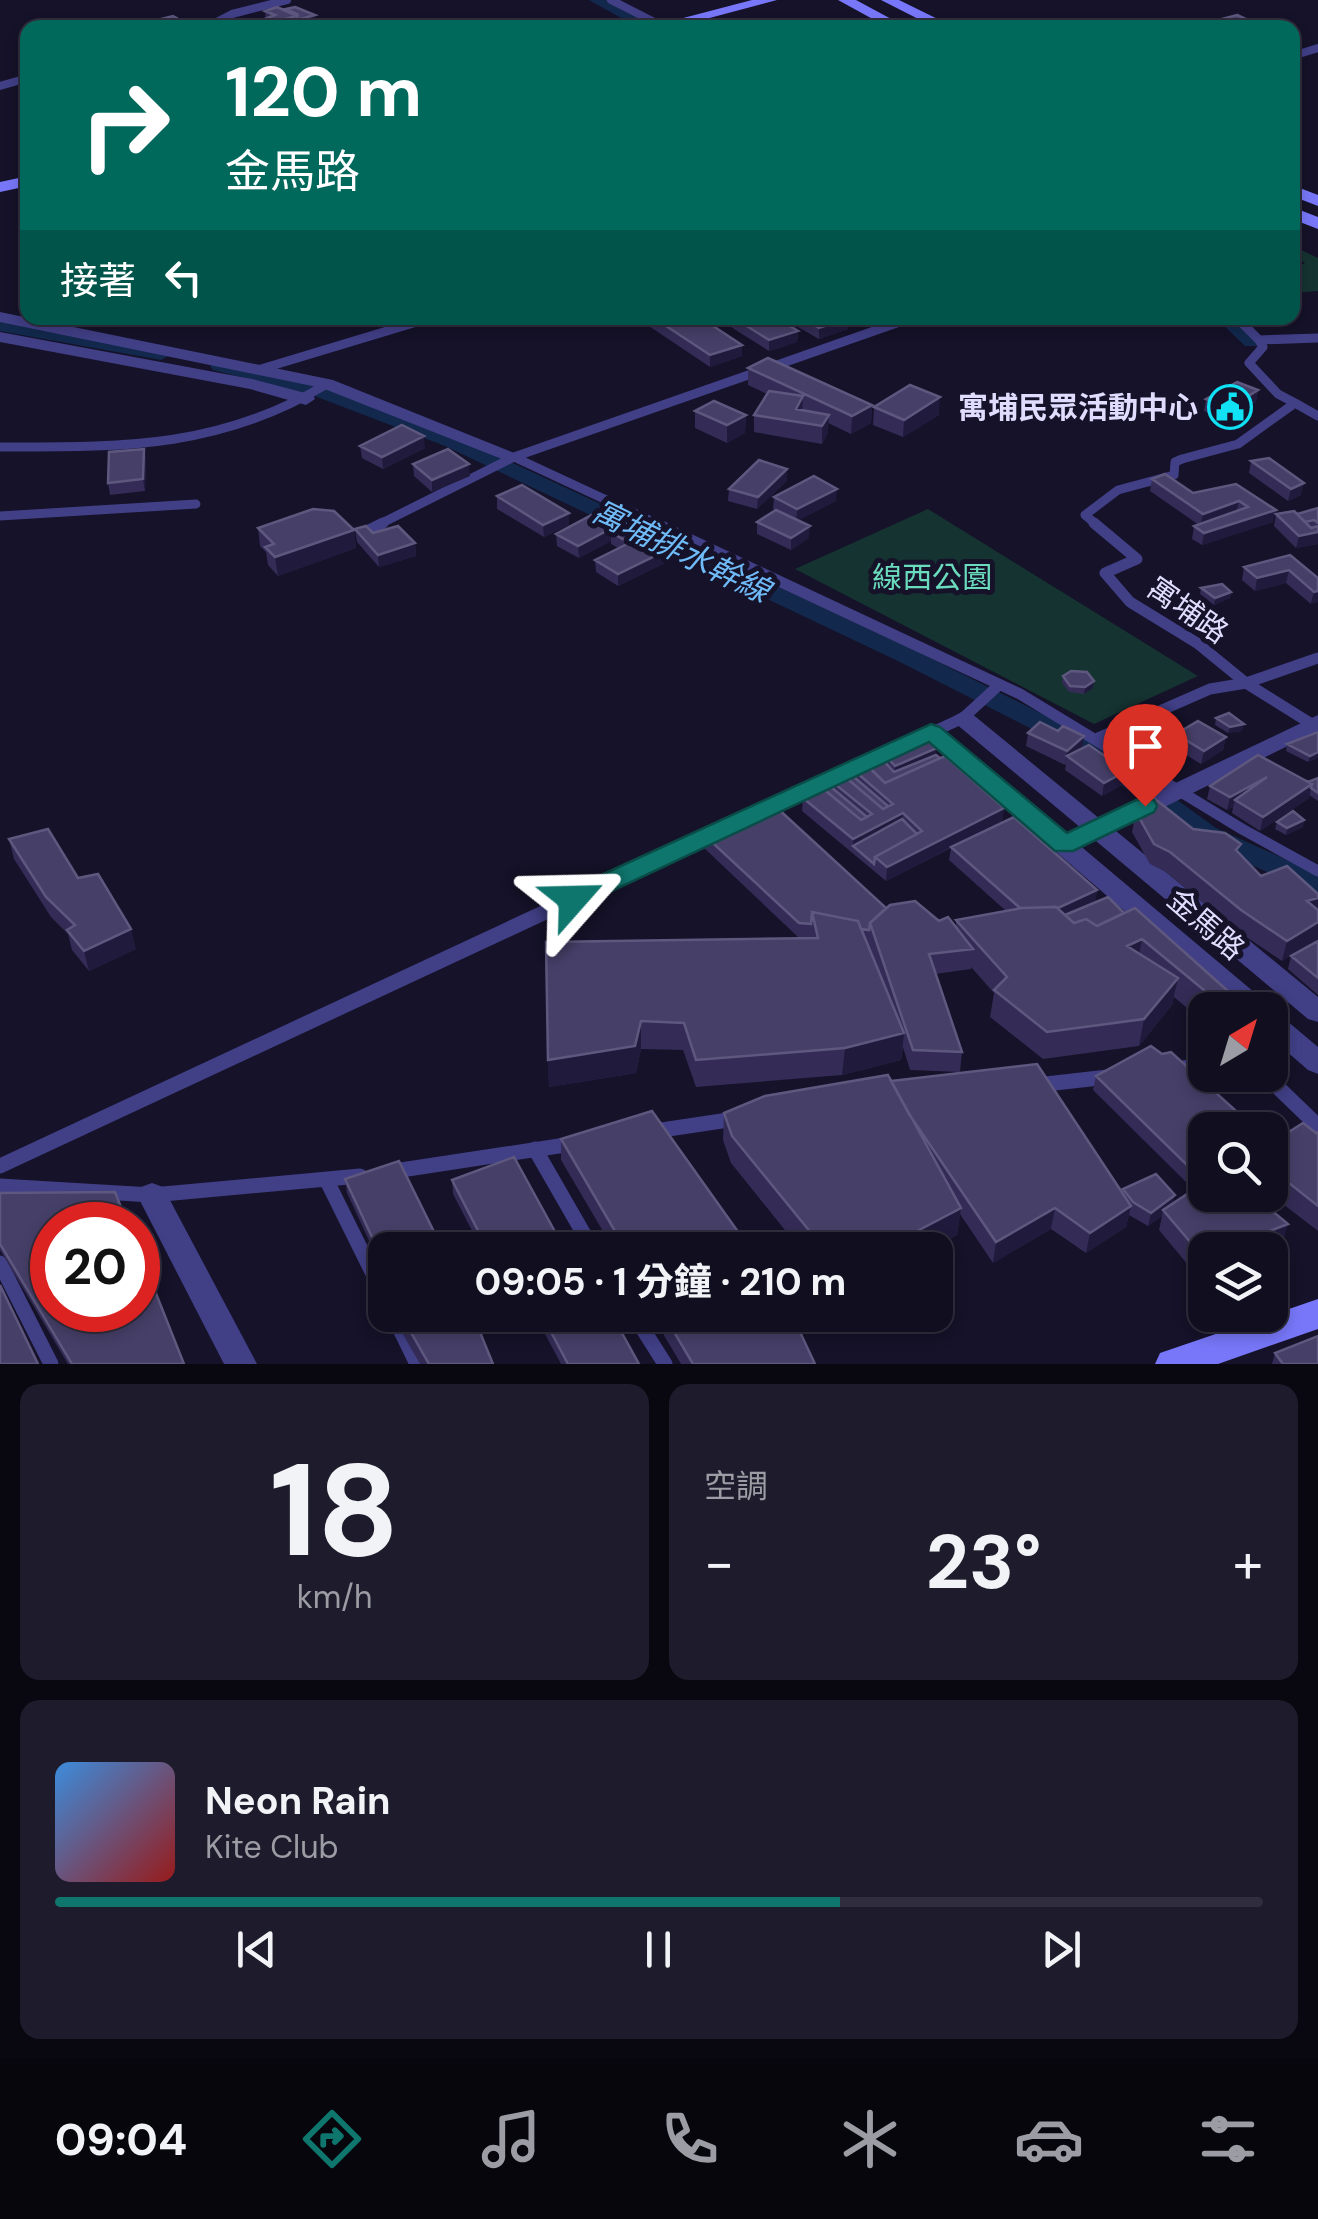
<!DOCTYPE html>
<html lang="zh-TW">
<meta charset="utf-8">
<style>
:root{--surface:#100e1f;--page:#1e1c2c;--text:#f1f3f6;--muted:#9c9ca4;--line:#302e3d;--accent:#0f766e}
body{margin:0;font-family:"DM Sans","Noto Sans TC",sans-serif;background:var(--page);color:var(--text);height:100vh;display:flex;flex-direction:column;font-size:38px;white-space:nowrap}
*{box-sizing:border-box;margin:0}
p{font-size:32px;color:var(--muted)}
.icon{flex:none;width:55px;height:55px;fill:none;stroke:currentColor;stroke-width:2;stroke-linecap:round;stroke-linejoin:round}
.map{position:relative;height:1364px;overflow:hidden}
.sheet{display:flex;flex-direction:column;gap:20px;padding:20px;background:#090811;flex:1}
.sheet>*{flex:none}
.top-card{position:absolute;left:20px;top:20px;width:1280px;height:305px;border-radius:20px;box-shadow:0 5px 15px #0003,0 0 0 2px var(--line);background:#00695c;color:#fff;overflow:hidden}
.needle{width:65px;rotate:38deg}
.buttons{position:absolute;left:1188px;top:992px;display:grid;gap:20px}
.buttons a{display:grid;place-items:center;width:100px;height:100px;border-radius:20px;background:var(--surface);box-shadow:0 5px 15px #0003,0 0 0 2px var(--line);font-size:50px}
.speed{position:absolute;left:30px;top:1202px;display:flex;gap:20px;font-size:50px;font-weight:700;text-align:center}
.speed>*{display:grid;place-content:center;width:130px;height:130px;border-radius:50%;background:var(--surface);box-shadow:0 5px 15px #0003,0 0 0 2px var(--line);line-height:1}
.speed .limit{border:15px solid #d22;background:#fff;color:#111}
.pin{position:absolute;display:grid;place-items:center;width:85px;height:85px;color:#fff;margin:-102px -42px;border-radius:50% 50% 50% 0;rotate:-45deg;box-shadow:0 0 10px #0007}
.pin .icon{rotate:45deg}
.me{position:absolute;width:110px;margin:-55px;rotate:65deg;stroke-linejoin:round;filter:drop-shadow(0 0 8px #0008)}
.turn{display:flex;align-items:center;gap:35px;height:210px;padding:0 40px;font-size:45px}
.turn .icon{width:130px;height:130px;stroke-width:2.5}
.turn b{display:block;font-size:70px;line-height:85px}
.then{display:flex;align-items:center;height:95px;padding:0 40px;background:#0003;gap:20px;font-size:38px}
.big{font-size:75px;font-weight:700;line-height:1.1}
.sheet .tile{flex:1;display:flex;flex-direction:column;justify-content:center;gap:15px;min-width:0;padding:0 35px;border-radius:20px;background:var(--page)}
.sheet .dial{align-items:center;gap:0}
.dial b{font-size:130px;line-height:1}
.song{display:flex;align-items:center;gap:30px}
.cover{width:120px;height:120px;border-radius:15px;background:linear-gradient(135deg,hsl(210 70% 55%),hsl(0 70% 35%))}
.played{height:10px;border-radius:5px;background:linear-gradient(90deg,var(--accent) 65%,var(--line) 65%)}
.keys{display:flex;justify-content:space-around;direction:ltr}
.heat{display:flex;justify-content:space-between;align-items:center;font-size:55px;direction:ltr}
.sheet .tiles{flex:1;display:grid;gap:20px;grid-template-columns:1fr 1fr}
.tile:last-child{grid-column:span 2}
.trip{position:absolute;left:368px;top:1232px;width:585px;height:100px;border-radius:20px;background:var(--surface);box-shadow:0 5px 15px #0003,0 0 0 2px var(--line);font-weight:700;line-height:100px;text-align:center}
.dock{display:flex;height:160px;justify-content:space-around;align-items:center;background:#06060c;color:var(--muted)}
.dock .icon{width:70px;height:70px}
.dock .selected{color:var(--accent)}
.dock b{font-size:45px;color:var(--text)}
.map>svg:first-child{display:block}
.green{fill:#153331}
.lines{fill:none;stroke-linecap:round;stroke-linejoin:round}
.canal{fill:#12294d;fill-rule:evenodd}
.lane-far3{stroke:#413f86;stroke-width:8}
.lane-far2{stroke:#413f86;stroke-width:9}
.lane-far1{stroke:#413f86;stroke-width:11}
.lane{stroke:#413f86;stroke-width:15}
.street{fill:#413f86;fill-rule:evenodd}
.secondary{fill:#7877f9;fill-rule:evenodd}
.wall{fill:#342c56}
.shaded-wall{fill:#201a3c}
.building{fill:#463f68;stroke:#5e587f;stroke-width:2.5}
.route{fill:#0f766e;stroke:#0a4d48;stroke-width:2.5}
.labels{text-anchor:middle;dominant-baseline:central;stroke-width:10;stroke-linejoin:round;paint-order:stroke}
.poi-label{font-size:30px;font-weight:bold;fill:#dfdcfd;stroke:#151229;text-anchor:end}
.park-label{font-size:30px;fill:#6adbbd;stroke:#151229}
.street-label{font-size:30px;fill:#dfdcfd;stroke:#151229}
.water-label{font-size:32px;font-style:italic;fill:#6fbbf8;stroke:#151229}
</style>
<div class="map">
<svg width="1318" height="1364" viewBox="0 0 1318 1364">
<rect width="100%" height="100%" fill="#151229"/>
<path class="green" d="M1293 246 1318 258V291L1293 293V270L1305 263 1293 256Z
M928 509 1198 676 1094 724 795 569Z"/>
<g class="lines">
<path class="canal" d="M589 0H607L658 28H639Z
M1216 318H1236L1262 342 1259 346H1245Z
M0 319 161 348 171 354 161 360 0 331Z
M220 360 326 387 459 438 918 652 1093 739 1216 828 1318 874V895L1196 840 1075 751 900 662 445 446 312 395 213 370 210 366Z"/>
<path class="lane-far3" d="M611 0 666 28
M205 28 232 14 287 0
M1292 56 1318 48
M0 86 28 78"/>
<path class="lane-far2" d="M1237 318 1259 340
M261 369 430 318
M1295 403 1318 416
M0 447C122 447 219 449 327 384
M514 457 660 525
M0 516 196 504
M378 525 514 457 911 318
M1097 525 1085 515 1118 490 1174 475 1175 462 1182 459 1238 444 1295 403 1278 394 1249 363 1263 347 1259 340 1318 338"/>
<path class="lane-far1" d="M655 523 1020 694 1242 829 1318 871
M1094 523 1137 559 1105 573 1130 602 1197 643 1246 683 1318 728
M365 532 383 523
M1098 738 1210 689 1246 683 1318 658
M747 818 963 718 999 685
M579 896 712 834"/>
<path class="lane" d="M1176 1069 1205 1065
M1265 1075 1318 1126
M1037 1085 1108 1077
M655 1131 735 1119
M535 1149 593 1250
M0 1166 584 894
M388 1172 572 1144
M327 1181 385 1298
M0 1186 152 1195 360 1176
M0 1263 51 1364
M393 1315 417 1364
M634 1315 665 1364"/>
<path class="street" d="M0 312 333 380 524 457 521 461H507L322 388 0 322Z
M0 332 252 379 313 395 315 399 306 405 250 389 0 342Z
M963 711 971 713 1100 819 1318 715V731L1116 831 1318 997V1022L1308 1019 1096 841H1079L1076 835 1081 828 955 723 951 718Z
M931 725 939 727 1267 1003 1271 1010 1270 1011 1239 1010 923 737 919 732Z
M1270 1012 1280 1015 1318 1047V1074L1308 1070 1270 1037Z
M152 1183 163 1187 257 1364H224L137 1195 141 1187Z"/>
<path class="secondary" d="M752 0H777L672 28H645Z
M838 0H856L908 28H889Z
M881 0H899L956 28H936Z
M28 176V186L0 192V182Z
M1292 185 1318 195V206L1292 196Z
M1292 207 1318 217V229L1292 219Z
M1318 1299V1329L1218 1364H1155L1160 1353Z"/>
</g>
<path class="wall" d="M286 9 315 15V20L289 28H266L265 11H287Z
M637 318H776L798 331 797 342 769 351 723 322 712 325 742 356 710 367Z
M782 318H848V329L819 339Z
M748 368 872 405 871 423 851 434 828 423V432L822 444 754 432V415L767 394 748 385Z
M1258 390 1256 402 1227 419 1204 411 1206 399Z
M874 407 939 415 903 437 873 425Z
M695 411 746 415 745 433 727 443 695 428Z
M360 446 425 448 383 469 362 458Z
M144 449 146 461 145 491 110 495 108 483Z
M1251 461 1301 495 1288 501 1249 473Z
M413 464 470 476 432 492 414 476Z
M787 469V481L757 509 728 501 729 489Z
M1152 479 1193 493 1236 484 1273 522 1202 545 1192 539 1194 526 1199 525 1150 491Z
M497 496 569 513V525L544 537 497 509Z
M774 497 836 501 798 520 809 538 791 550 757 534V522L776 510 773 509Z
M1318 508V544L1296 548 1274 526 1276 514H1297Z
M623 522V525L667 550V562L618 586 596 572 595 560 618 548 611 544V541L579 558 557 546 556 534Z
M258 528 354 530 356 548 278 576 268 565 266 552 260 546Z
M355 529 415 543 416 556 379 567 357 542Z
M1290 555 1318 578 1311 604 1286 583 1255 591 1242 580 1244 567Z
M1201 588 1231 592 1230 598 1214 605 1200 594Z
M1063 676 1094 681 1093 688 1084 694 1069 692 1062 683Z
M1216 718 1242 731 1228 733 1215 725Z
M1318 732V758L1308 762 1286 751 1287 744Z
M1028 733 1082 749 1126 771 1124 784 1102 796 1065 770 1066 764 1065 765 1026 746Z
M1176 734 1226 737 1223 750 1201 764 1173 747Z
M882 752 936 755 1004 808 1002 821 968 838 1097 890 1095 902 1124 913 1248 1010H1205V1023L1174 997 1172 1005 1139 1046 1043 1059 990 1017 994 993 971 967V969L935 974 962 1052 960 1072 910 1070 903 1047 901 1060 842 1075 696 1087 683 1050 641 1049 636 1073 549 1087 548 1060 810 938 798 937 702 846V833L886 908 939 921 956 927V920L1006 911 949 860 951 848 886 881 802 811 803 798 825 782V776L843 775 848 772 849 766 866 764 882 759Z
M1318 778V801L1309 795V798L1260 831 1232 813 1233 807 1227 810 1207 799 1210 786 1308 782Z
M1136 812 1193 829 1239 853 1261 876 1318 910V939L1282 961 1236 930 1166 872 1150 864 1132 832Z
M1304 820 1303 827 1286 835 1275 829 1277 822Z
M9 839 78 878 136 949 89 971 72 950 68 934 51 917 14 859Z
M1318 941V995L1288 969 1291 956Z
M1096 1076 1205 1130V1174L1187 1183 1093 1090Z
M891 1081 1122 1193 1123 1189 1174 1203 1282 1245 1268 1250H1205V1275L1198 1277 1159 1230 1162 1216 1148 1226 1129 1215 1126 1227 1086 1253 1051 1229 993 1263 960 1214 957 1235 929 1250H801L731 1163 723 1140 724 1113Z
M1318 1132V1231L1270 1194V1144Z
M561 1139 751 1250H614L561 1160Z
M345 1179 385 1250V1275L347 1193Z
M452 1180 565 1250H482L453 1194Z
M0 1193 184 1364H68L0 1250Z
M399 1315H473L493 1364H420L401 1331Z
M535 1315H612L639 1364H561Z
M652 1315H792L815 1364H681Z
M1275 1353 1318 1364H1272Z"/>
<path class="shaded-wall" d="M315 15V20L289 28H274V22L297 16Z
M700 318H723V322L700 329Z
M848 318V329L819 339V328Z
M798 331 797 342 769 351V340Z
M742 345V356L710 367V355Z
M1258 390 1256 402 1227 419 1229 408Z
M803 396 802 414 796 409Z
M940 397 939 415 903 437 904 420Z
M872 405 871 423 851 434 852 416Z
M746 415 745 433 727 443V425Z
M829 415 828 432 822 444V426Z
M424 436 425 448 383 469 382 457Z
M144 449 146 461 145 491 143 479Z
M469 464 470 476 432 492V480Z
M787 469V481L757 509 758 497Z
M1304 483 1301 495 1288 501 1291 489Z
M837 489 836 501 796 522 797 509Z
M1239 501 1236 513 1200 526 1203 514Z
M1276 510 1273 522 1202 545 1204 533Z
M569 513V525L544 537 543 525Z
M623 522V534L611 532V541L579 558 578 546Z
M810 526 809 538 791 550V538Z
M354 530 356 548 278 576 275 557Z
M1318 532V544L1296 548 1299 536Z
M415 543 416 556 379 567 378 555Z
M667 550V562L618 586V574Z
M1289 570 1286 583 1255 591 1257 578Z
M1318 591V602L1311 604 1314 592Z
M1231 592 1230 598 1214 605 1215 598Z
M1094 681 1093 688 1084 694 1085 687Z
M1244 724 1242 731 1228 733 1230 727Z
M1084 736 1082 750 1067 756 1065 765 1067 751Z
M1226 737 1223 750 1201 764 1204 751Z
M937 748 935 761 894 779 895 766Z
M1318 752V758L1308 762 1310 756Z
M1126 771 1124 784 1102 796 1104 783Z
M1267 777 1235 800 1233 807 1227 810 1230 797Z
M1312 784 1309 798 1260 831 1263 817Z
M1004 808 1002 821 886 881 887 867Z
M903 813 902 826 853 846V839Z
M1304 820 1303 827 1286 835 1287 828Z
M1097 890 1095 904 1056 922 1033 920Z
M1318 898V908L1316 917 1307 901Z
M1318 922V939L1282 961 1287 941Z
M131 929 136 949 89 971 84 951Z
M1142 939 1137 966 1127 946Z
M1178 978 1172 1005 1139 1046 1144 1019Z
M641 1021V1049L636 1073 549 1087 548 1060Z
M904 1033 901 1060 842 1075 845 1048Z
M1205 1162V1174L1187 1183 1191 1169Z
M1175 1195 1172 1209 1163 1210 1162 1216 1148 1226 1151 1213Z
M1131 1206 1126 1227 1086 1253 1090 1233Z
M961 1208 957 1235 929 1250H881Z
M1055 1208 1051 1229 993 1263 996 1242Z
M1288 1224 1282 1245 1268 1250H1220Z
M1205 1256V1275L1198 1277 1203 1257Z"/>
<path class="building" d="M277 7 297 16 274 22 265 19 275 15 265 11Z
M295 7 315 15 297 20V16L295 15 297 14 286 9Z
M1237 15 1265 28H1222L1207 23Z
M173 16 187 24 174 28H125Z
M1030 21 1047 27 1006 28Z
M654 318H701L742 345 710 355Z
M734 318H776L798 331 769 340Z
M802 318H848L819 328Z
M768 358 872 405 852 416 748 368Z
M1237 382 1258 390 1229 408 1206 399Z
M910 385 940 397 904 420 874 407Z
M769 391 803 396 796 409 829 415 822 426 754 415Z
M714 401 746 415 727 425 695 411Z
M402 425 424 436 382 457 360 446Z
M144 449 143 479 108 483 109 452Z
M448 449 469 464 432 480 413 464Z
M1269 458 1304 483 1291 489 1251 461Z
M759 460 787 469 758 497 729 489Z
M1165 474 1193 493 1236 484 1276 510 1204 533 1194 526 1248 507 1239 501 1203 514 1152 479Z
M814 476 837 489 797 509 774 497Z
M522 485 569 513 543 525 497 496Z
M1318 508V523L1314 520 1305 522 1297 514Z
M313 509 334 511 354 530 275 557 265 547 274 544 258 528Z
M601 510 623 522 578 546 556 534Z
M776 510 810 526 791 538 757 522Z
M1294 511 1311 528 1318 526V532L1299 536 1276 514Z
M626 524 667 550 618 574 595 560 629 543 611 532Z
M366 526 373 533 398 526 415 543 378 555 355 529Z
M1290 555 1318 578V591L1314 592 1289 570 1257 578 1244 567Z
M1222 584 1231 592 1215 598 1201 588Z
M1071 671 1087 672 1094 681 1085 687 1070 686 1063 676Z
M1229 713 1244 724 1230 727 1216 718Z
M1198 721 1226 737 1204 751 1176 734Z
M1040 722 1058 731 1063 726 1084 736 1067 751 1028 733Z
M1318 732V752L1310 756 1287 744Z
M911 737 928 741 937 748 895 766 882 752Z
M1089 745 1126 771 1104 783 1067 756Z
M936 755 940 758 885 783 866 764 882 759 894 772Z
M1258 755 1312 784 1263 817 1235 800 1267 777 1230 797 1210 786Z
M945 756 1004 808 887 867 875 857 922 831 903 813 853 839 803 798 806 786 815 782 861 820 872 814 825 776 838 771 883 809 893 804 849 766 861 760 885 783Z
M848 772 888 806 883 809 843 775Z
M1318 778V793L1311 788 1312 784 1308 782Z
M825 782 867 817 861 820 820 786Z
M1150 795 1193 829 1225 833 1241 844 1236 850 1261 876 1287 866 1318 894V898L1307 901 1318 910V922L1287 941 1241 910 1170 852 1154 844 1136 812Z
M775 806 886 908 870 923 869 930 861 929 858 921 812 912 811 924 799 923 702 833Z
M1293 811 1304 820 1287 828 1277 822Z
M1014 817 1097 890 1058 908 1056 907 1020 908 951 847Z
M902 819 917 834 875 857 874 864 853 846Z
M48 829 78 878 98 874 131 929 84 951 67 930 75 925 46 897 9 839Z
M1108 897 1124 913 1097 926 1086 919 1074 923 1065 915Z
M915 901 939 921 948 917 973 949 929 954 962 1052 913 1050 870 923 890 905Z
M1056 907 1074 923 1086 919 1097 926 1135 908 1248 1009 1228 1010 1142 939 1127 946 1178 978 1144 1019 1047 1032 994 990 1007 977 956 920 1022 908Z
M812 912 858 921 904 1033 845 1048 696 1060 684 1023 641 1021 635 1046 548 1060 546 942 818 938Z
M1318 941V978L1291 956Z
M1151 1046 1162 1054 1171 1052 1257 1130H1205V1162L1191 1169 1096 1076Z
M1037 1064 1131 1206 1090 1233 1055 1208 996 1242 909 1114 891 1081Z
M888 1075 961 1208 881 1250H825L732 1136 724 1113 765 1096Z
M652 1111 751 1250H626L561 1139Z
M1303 1123 1316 1133 1318 1132V1206L1270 1168V1144Z
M514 1157 565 1250H488L452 1180Z
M399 1161 443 1250H385V1265L345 1179Z
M1156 1174 1175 1195 1151 1213 1133 1202 1123 1189Z
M1205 1182V1195H1253L1288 1224 1220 1250H1205V1256L1203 1257 1163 1210Z
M115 1192 128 1225H52V1310H138V1248L184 1364H72L0 1244V1193Z
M0 1285 38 1364H0Z
M401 1315H473L493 1364H429Z
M542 1315H612L639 1364H568Z
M664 1315H792L815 1364H693Z
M1318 1336V1364H1283L1275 1353Z"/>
<path class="route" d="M931 724 940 727 1067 833 1136 800H1154L1157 806 1154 812 1073 851H1055L929 742 582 905H564L560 899 564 892Z"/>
<defs>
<g id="civic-ring" transform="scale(2.25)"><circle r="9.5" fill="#151229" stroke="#11e1f4" stroke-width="1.5"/><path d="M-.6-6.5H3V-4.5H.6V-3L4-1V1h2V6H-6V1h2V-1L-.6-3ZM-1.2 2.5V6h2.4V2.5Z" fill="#11e1f4"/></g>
</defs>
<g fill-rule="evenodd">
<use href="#civic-ring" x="1230" y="407"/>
</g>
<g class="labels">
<g class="poi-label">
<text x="1198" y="407">寓埔民眾活動中心</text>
</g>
<g class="park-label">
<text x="932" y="577">線西公園</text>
</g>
<g class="street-label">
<text transform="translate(1188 610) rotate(35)">寓埔路</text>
<text transform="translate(1206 924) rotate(41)">金馬路</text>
</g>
<g class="water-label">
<text transform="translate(681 551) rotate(26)">寓埔排水幹線</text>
</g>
</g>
</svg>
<div class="buttons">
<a><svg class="needle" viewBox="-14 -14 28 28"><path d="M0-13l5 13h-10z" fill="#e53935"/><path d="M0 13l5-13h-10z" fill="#9c9ca4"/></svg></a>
<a><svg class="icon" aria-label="search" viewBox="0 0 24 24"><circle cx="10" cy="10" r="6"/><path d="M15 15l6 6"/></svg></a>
<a><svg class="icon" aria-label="layers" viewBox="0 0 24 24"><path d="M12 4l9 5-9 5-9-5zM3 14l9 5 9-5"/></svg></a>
</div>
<div class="speed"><div class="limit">20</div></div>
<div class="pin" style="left:1145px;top:806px;background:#d93025"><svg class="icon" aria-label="arrive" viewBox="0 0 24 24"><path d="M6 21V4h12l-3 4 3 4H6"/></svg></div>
<svg class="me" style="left:573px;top:899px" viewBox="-20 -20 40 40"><path d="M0-17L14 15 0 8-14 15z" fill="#0f766e" stroke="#fff" stroke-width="4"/></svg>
<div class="trip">09:05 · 1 分鐘 · 210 m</div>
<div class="top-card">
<div class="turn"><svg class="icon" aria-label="right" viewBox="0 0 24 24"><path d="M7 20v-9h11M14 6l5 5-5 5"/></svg><div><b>120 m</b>金馬路</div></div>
<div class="then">接著<svg class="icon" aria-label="left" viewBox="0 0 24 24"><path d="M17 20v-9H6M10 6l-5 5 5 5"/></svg></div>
</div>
</div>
<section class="sheet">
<div class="tiles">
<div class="tile dial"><b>18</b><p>km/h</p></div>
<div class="tile"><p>空調</p>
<div class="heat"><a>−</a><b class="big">23°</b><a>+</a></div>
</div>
<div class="tile">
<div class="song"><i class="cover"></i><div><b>Neon Rain</b><p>Kite Club</p></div></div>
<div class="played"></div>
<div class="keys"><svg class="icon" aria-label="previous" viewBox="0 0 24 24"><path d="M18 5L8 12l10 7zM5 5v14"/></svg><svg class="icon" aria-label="pause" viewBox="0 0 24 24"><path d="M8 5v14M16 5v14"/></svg><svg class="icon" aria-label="next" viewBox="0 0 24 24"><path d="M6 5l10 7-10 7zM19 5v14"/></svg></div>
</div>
</div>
</section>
<nav class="dock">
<b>09:04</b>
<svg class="icon selected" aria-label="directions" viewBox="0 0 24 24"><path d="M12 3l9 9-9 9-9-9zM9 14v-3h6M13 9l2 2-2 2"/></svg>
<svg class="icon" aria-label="music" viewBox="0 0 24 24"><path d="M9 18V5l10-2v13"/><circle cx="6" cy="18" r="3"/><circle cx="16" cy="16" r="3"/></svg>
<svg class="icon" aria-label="phone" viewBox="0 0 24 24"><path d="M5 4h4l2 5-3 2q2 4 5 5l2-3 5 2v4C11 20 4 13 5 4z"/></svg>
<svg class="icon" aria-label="climate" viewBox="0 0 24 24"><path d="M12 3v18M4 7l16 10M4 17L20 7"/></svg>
<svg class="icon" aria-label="car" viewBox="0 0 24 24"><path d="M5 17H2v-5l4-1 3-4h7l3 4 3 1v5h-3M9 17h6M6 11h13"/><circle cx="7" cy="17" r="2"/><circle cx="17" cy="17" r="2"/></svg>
<svg class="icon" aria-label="filters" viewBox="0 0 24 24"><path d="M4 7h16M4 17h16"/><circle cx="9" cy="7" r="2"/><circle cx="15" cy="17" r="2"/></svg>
</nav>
